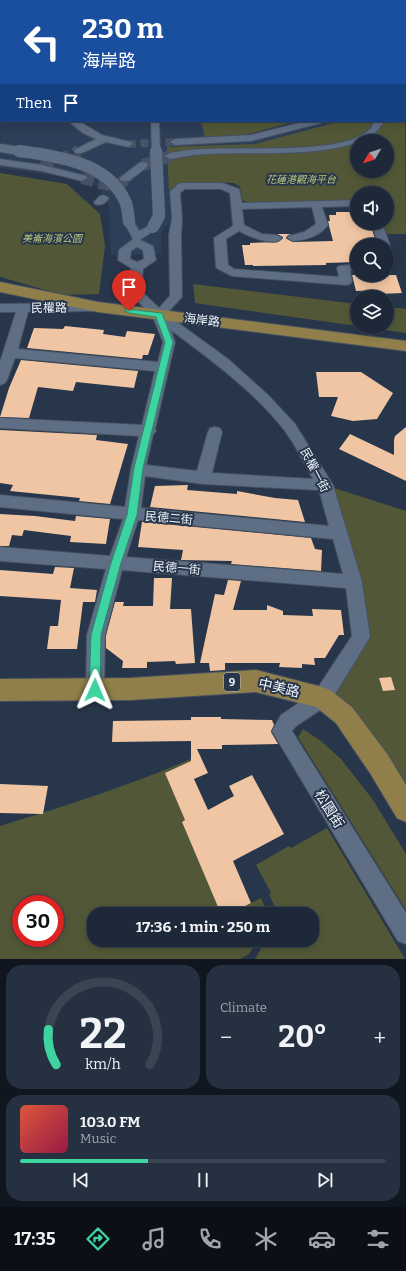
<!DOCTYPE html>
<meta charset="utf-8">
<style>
:root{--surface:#1d2838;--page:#253040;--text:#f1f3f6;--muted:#a0a6ae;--line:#3b4453;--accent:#3ed4a2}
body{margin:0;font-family:Bitter,"Noto Sans TC",serif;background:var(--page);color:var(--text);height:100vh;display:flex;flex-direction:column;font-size:15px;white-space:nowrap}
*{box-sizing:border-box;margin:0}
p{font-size:13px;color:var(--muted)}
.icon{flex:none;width:22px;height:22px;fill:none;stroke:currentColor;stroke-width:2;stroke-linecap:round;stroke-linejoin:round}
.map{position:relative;height:959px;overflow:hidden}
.sheet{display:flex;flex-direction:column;gap:6px;padding:6px;background:#10161f;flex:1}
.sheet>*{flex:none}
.hud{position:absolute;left:0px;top:0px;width:406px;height:122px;box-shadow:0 2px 10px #0003,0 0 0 1px var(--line);background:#1a4fa0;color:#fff;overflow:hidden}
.needle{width:26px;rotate:231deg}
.tools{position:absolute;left:350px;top:134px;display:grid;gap:8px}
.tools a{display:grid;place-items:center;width:44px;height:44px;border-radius:50%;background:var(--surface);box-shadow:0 2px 10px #0003,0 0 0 1px var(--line);font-size:20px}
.speed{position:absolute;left:12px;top:895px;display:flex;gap:8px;font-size:20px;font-weight:700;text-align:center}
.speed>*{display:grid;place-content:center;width:52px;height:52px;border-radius:50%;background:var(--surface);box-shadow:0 2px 10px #0003,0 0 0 1px var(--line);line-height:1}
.speed .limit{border:6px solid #d22;background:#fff;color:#111}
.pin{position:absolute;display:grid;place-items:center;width:34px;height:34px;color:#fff;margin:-41px -17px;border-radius:50% 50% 50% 0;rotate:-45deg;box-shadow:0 0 4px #0007}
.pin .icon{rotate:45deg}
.me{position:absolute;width:44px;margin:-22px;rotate:1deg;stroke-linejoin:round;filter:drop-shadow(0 0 3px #0008)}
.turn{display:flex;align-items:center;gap:14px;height:84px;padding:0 16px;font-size:18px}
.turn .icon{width:52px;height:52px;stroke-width:2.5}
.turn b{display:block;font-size:28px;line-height:34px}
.then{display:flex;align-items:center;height:38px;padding:0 16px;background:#0003;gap:8px;font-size:15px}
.big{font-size:30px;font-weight:700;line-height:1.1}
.sheet .tile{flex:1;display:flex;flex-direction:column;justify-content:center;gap:6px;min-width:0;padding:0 14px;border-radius:16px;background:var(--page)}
.sheet .dial{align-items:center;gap:0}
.dial svg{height:104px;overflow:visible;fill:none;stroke:var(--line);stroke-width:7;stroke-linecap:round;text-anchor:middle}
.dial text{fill:var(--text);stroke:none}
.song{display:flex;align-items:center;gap:12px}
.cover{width:48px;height:48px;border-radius:6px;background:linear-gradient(135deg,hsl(10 70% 55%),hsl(340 70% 35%))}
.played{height:4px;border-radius:2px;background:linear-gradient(90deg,var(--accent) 35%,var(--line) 35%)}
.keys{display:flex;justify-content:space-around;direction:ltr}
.heat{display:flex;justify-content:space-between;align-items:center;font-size:22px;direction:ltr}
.sheet .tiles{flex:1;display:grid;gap:6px;grid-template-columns:1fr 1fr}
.tile:last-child{grid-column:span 2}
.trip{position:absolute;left:87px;top:907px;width:232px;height:40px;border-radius:16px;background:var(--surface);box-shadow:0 2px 10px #0003,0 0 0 1px var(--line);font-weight:700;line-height:40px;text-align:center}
.dock{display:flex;height:64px;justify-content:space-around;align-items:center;background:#0c1016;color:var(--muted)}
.dock .icon{width:28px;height:28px}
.dock .on{color:var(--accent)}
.dock b{font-size:18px;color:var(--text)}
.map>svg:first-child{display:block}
.built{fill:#2c3e58}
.green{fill:#525837;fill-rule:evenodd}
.building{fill:#f0c5a3}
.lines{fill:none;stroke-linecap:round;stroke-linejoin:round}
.minor-tunnel-far1{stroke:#455365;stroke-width:8;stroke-dasharray:8 4.5;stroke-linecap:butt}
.minor-tunnel{stroke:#455365;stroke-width:12;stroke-dasharray:12 5.5;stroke-linecap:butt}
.minor-casing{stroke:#465160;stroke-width:2}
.major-casing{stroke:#465160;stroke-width:2}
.minor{fill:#5e6e85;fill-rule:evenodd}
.major{fill:#907f4a;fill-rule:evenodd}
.minor-bridge-far1-casing{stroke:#465160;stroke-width:10;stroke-linecap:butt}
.minor-bridge-casing{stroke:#465160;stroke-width:13;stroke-linecap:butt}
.minor-bridge-far1{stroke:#5e6e85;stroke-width:8}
.minor-bridge{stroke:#5e6e85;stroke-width:12}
.route{fill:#3ed4a2;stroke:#288a69}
.labels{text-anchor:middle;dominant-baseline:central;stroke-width:4;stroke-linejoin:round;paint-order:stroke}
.far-park-label{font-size:10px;font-style:italic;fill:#b9c67e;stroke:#27364a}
.shield{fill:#27364a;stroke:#b3bcc7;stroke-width:1}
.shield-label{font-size:11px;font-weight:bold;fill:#eff5fc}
.street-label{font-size:12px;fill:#eff5fc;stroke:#27364a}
.near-street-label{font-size:14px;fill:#eff5fc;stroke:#27364a}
</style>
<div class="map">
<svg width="406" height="959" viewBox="0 0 406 959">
<rect width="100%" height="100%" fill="#27364a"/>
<path class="built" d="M29 0H338L339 1H29Z
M1 46V121H398L387 141H357L169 161 171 221 161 233 162 254 111 255 108 202 96 186 75 179 0 168Z"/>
<path class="green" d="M405 97 406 234H387L383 223H387V193H357V200L249 203 242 200 240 187 234 183C215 183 182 178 169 191L167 147 255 144 341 121H405ZM357 141H387V171H357Z
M201 121H297L248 134 205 137Z
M0 173 67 184 100 214 105 246 99 294 63 295 0 277Z
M193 284 357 304V326L195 303Z
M387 307 406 309V333L363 327H387Z
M325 485 406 511V809L322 698 361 637Z
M303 729 321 741 341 759 373 800 406 854V910L298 737Z
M200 755 201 757 166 773 185 820 182 822 221 914H94V940H258L249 954 240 959H0V826C68 805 135 784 200 755ZM21 904H55V938H21Z
M327 828 405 959H255L266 940H312V914H278L269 894 271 893 256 865 289 846 291 848Z
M261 898 268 914H230Z"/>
<path class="building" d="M336 212H357V223H370L376 242H374V245H357V262L326 263V265L253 266V265H245L242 245H250V243L278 242 283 237 277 234H292L288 235 286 238 293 242 333 241 329 226 328 221H330L329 215H336Z
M352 275H396L402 293 380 294 379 290 356 291Z
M65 326 104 330 103 334 125 337 127 331 155 334 148 355H143L142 359 27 348 34 328 63 329Z
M21 360 138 371 134 388 76 382 73 391 38 387 29 418 0 417 9 388Z
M316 372H361L393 393 377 419 353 421 331 416 338 397H319Z
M406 427V481L339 449 350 434 394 455V440L395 436Z
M0 430 97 435 96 440 128 444 110 504 79 501 80 498 10 491 13 485 0 483Z
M188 485 187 490 237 494V491L275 498 298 500 305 522 150 507 155 486Z
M0 514 35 516 75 521 76 516 110 519 106 544 70 542 71 536 24 530 22 536 12 535 9 546H0Z
M142 522 311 538 315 549 322 550 321 571 231 564 232 561 181 560 183 550 138 547Z
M55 567 74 568 70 588 97 590 95 602H83L77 649H47L50 626H58L61 600 0 596V570L53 574Z
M154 578H172L170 609H191L195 663 176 664 175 661 147 662V668H122L123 661 106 648V635L115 602H124L123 606H153Z
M228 580 241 581 233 610H267V605L283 611V615L313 616 312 609 341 610 344 635H339L325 658H314L315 665 302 664V668L279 667 280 663H225V670L210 671 209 663H200L215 594 224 595Z
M391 677 395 690 383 691 379 678Z
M191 717H221V719L272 720 274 725 271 732 278 744 222 745V749H197L208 773 194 779 208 810 234 796 229 786 252 775 284 834 233 861 251 903 230 914H221L182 822 185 820 165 773 191 761V741L112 742 113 721 191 720Z
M0 784 48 786 43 814 0 813Z"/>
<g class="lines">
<path class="minor-tunnel-far1" d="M128 144 175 142
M77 152 79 151"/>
<path class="minor-tunnel" d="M143 165 170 156
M42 168 79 151
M82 178 116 187 125 179"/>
<g class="minor-casing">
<path id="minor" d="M67 0H75L66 1Z
M168 0H176V1H168Z
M329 0H337L338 1H330Z
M1 64V70L0 71V65Z
M0 80H1V86H0Z
M68 121H79L102 135 131 142 133 144 128 147 106 142 82 153H76L74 151 76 149 96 139 83 133Z
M307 121H323L321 123 251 141 175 145 170 142 175 139 251 135Z
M375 121H385C377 131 371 141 357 141V143C303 159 249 150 194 155 186 156 178 158 170 159L165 156C169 152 176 152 182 151 225 143 340 159 370 129 372 127 373 123 375 121Z
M0 159 42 165 86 176 87 178 82 181 42 171 0 165Z
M143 162 147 163 148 165 147 167 129 181H121L120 179 121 177 139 163Z
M182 183H222L239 189 242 203 357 200V206L322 207 328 225C320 236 306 240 293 241L287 238 289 236 304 232 316 224 312 207 242 209 244 225 262 234 276 235 282 238C273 248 249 236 239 231L226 239 228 265 234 269 339 277 337 268 339 266 357 264V270L350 271 352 281 350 284 346 285 232 276 218 269 216 267 214 238 233 226 230 193 221 189H185L180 193 182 218 181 235 182 297 166 314 228 359 268 395 295 424 333 485 362 582 370 637 329 704 295 727 292 731 406 913V944L398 941 272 731 281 715 315 692 352 636 346 588 122 570 105 635 104 690 101 696 95 699 89 696 86 690 87 635 106 569 0 561V547L110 556 123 519 0 507V495L125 507 131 469 139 436 0 428V418L142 425 155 371 15 358 7 380 5 383 0 385V362L16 312H0V304L97 303 101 304 103 307 101 310 97 311 28 312 18 349 158 362 163 342 153 317 129 292 131 268 118 260 119 250 133 239 124 222 125 220H133L139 231 153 224 159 227 140 240 153 246 156 260 143 269 141 291 159 308 170 296 169 235 172 218 170 192 178 184ZM137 247 143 250 144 259 137 262 130 259 131 251ZM171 330C211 360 254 391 285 431 296 446 304 463 313 479L212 473 222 432 220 428 215 427 210 428 208 432 197 471 146 465 153 435 156 431 155 429 175 342ZM145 476 203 484 319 490 329 526 141 508ZM138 520 333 539 343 574 126 557Z
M104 195 109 198C106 203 101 206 95 204L94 202 100 196Z
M372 223H382L390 245 388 247 387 245H378Z"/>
</g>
<g class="major-casing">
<path id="major" d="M0 282 98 302 406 341V351L98 312 0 292Z
M256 670 322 687 330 690 352 707 388 755 406 785V822L397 818 370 773 336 723 316 707 256 692 131 700 0 701V679L131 678Z"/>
</g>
<use href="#minor" class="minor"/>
<use href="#major" class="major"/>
<g class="minor-bridge-far1-casing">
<path id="minor-bridge-far1" d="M155 121 156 152
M0 148 26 152"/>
</g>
<g class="minor-bridge-casing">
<path id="minor-bridge" d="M19 151C56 156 108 162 125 201 128 207 128 215 129 222
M153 227 159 216 156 151"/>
</g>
<use href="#minor-bridge-far1" class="minor-bridge-far1"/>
<use href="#minor-bridge" class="minor-bridge"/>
</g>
<path class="route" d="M126 309 162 313 173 342 143 468 137 515 121 563 101 635 100 690 99 693 95 695 91 693 89 690 91 635 111 563 127 515 134 468 165 342 156 317 129 313 125 311Z"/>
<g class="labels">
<g class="far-park-label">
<text x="301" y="180">花蓮港觀海平台</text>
<text x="52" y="239">美崙海濱公園</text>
</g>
<rect class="shield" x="224" y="673" width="16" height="18" rx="3"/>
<g class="shield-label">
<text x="232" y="682">9</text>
</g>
<g class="street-label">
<text transform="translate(49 308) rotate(-1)">民權路</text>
<text transform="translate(202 320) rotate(7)">海岸路</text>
<text transform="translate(315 470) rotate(62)">民權一街</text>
<text transform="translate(169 518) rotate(5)">民德二街</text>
<text transform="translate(177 568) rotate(5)">民德一街</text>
</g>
<g class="near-street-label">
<text transform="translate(279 688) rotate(13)">中美路</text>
<text transform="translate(329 809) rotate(58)">松園街</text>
</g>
</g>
</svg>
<div class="tools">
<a><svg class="needle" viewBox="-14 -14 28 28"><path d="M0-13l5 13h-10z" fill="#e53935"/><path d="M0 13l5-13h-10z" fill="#a0a6ae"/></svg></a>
<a><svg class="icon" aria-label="sound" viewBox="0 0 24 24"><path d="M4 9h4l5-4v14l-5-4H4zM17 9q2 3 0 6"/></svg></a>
<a><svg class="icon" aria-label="search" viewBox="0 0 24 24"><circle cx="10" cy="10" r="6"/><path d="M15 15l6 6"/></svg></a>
<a><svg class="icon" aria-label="layers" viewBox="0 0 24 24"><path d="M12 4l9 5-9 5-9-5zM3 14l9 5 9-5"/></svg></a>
</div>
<div class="speed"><div class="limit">30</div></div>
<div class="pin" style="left:129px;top:311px;background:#d93025"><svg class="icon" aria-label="arrive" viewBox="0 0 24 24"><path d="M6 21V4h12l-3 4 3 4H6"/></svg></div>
<svg class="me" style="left:95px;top:690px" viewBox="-20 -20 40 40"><path d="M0-17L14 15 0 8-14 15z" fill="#3ed4a2" stroke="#fff" stroke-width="4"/></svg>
<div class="trip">17:36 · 1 min · 250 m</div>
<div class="hud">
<div class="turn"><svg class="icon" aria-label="left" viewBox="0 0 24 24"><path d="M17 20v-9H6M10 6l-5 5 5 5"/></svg><div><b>230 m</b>海岸路</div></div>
<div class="then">Then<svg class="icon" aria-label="arrive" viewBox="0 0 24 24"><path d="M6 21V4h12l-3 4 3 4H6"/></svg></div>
</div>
</div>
<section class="sheet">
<div class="tiles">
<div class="tile dial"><svg viewBox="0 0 100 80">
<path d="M14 69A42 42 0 1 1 86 69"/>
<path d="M14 69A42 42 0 0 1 8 42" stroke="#3ed4a2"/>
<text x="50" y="56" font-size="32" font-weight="700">22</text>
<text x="50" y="72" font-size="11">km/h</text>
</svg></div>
<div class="tile"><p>Climate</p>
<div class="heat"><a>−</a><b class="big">20°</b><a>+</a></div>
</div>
<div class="tile">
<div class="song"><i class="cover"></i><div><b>103.0 FM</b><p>Music</p></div></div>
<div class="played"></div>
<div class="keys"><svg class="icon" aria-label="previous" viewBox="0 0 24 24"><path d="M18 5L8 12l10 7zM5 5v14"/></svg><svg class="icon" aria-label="pause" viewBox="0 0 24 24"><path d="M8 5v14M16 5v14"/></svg><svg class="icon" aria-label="next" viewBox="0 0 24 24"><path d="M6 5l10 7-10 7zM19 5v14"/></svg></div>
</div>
</div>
</section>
<nav class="dock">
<b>17:35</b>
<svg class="icon on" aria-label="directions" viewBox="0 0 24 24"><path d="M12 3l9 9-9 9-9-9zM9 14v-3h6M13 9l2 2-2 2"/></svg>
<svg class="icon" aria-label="music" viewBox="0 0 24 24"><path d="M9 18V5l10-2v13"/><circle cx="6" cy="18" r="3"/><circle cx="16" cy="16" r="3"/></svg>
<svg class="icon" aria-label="phone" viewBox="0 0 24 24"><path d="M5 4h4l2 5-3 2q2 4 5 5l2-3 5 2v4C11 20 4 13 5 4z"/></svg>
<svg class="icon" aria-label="climate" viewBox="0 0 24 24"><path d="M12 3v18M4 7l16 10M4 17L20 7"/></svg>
<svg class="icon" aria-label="car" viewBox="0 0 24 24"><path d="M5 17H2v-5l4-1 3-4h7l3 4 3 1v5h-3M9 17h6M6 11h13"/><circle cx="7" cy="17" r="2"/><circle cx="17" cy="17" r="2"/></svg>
<svg class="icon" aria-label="filters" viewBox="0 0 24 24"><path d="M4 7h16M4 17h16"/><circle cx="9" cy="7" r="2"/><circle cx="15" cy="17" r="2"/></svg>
</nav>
